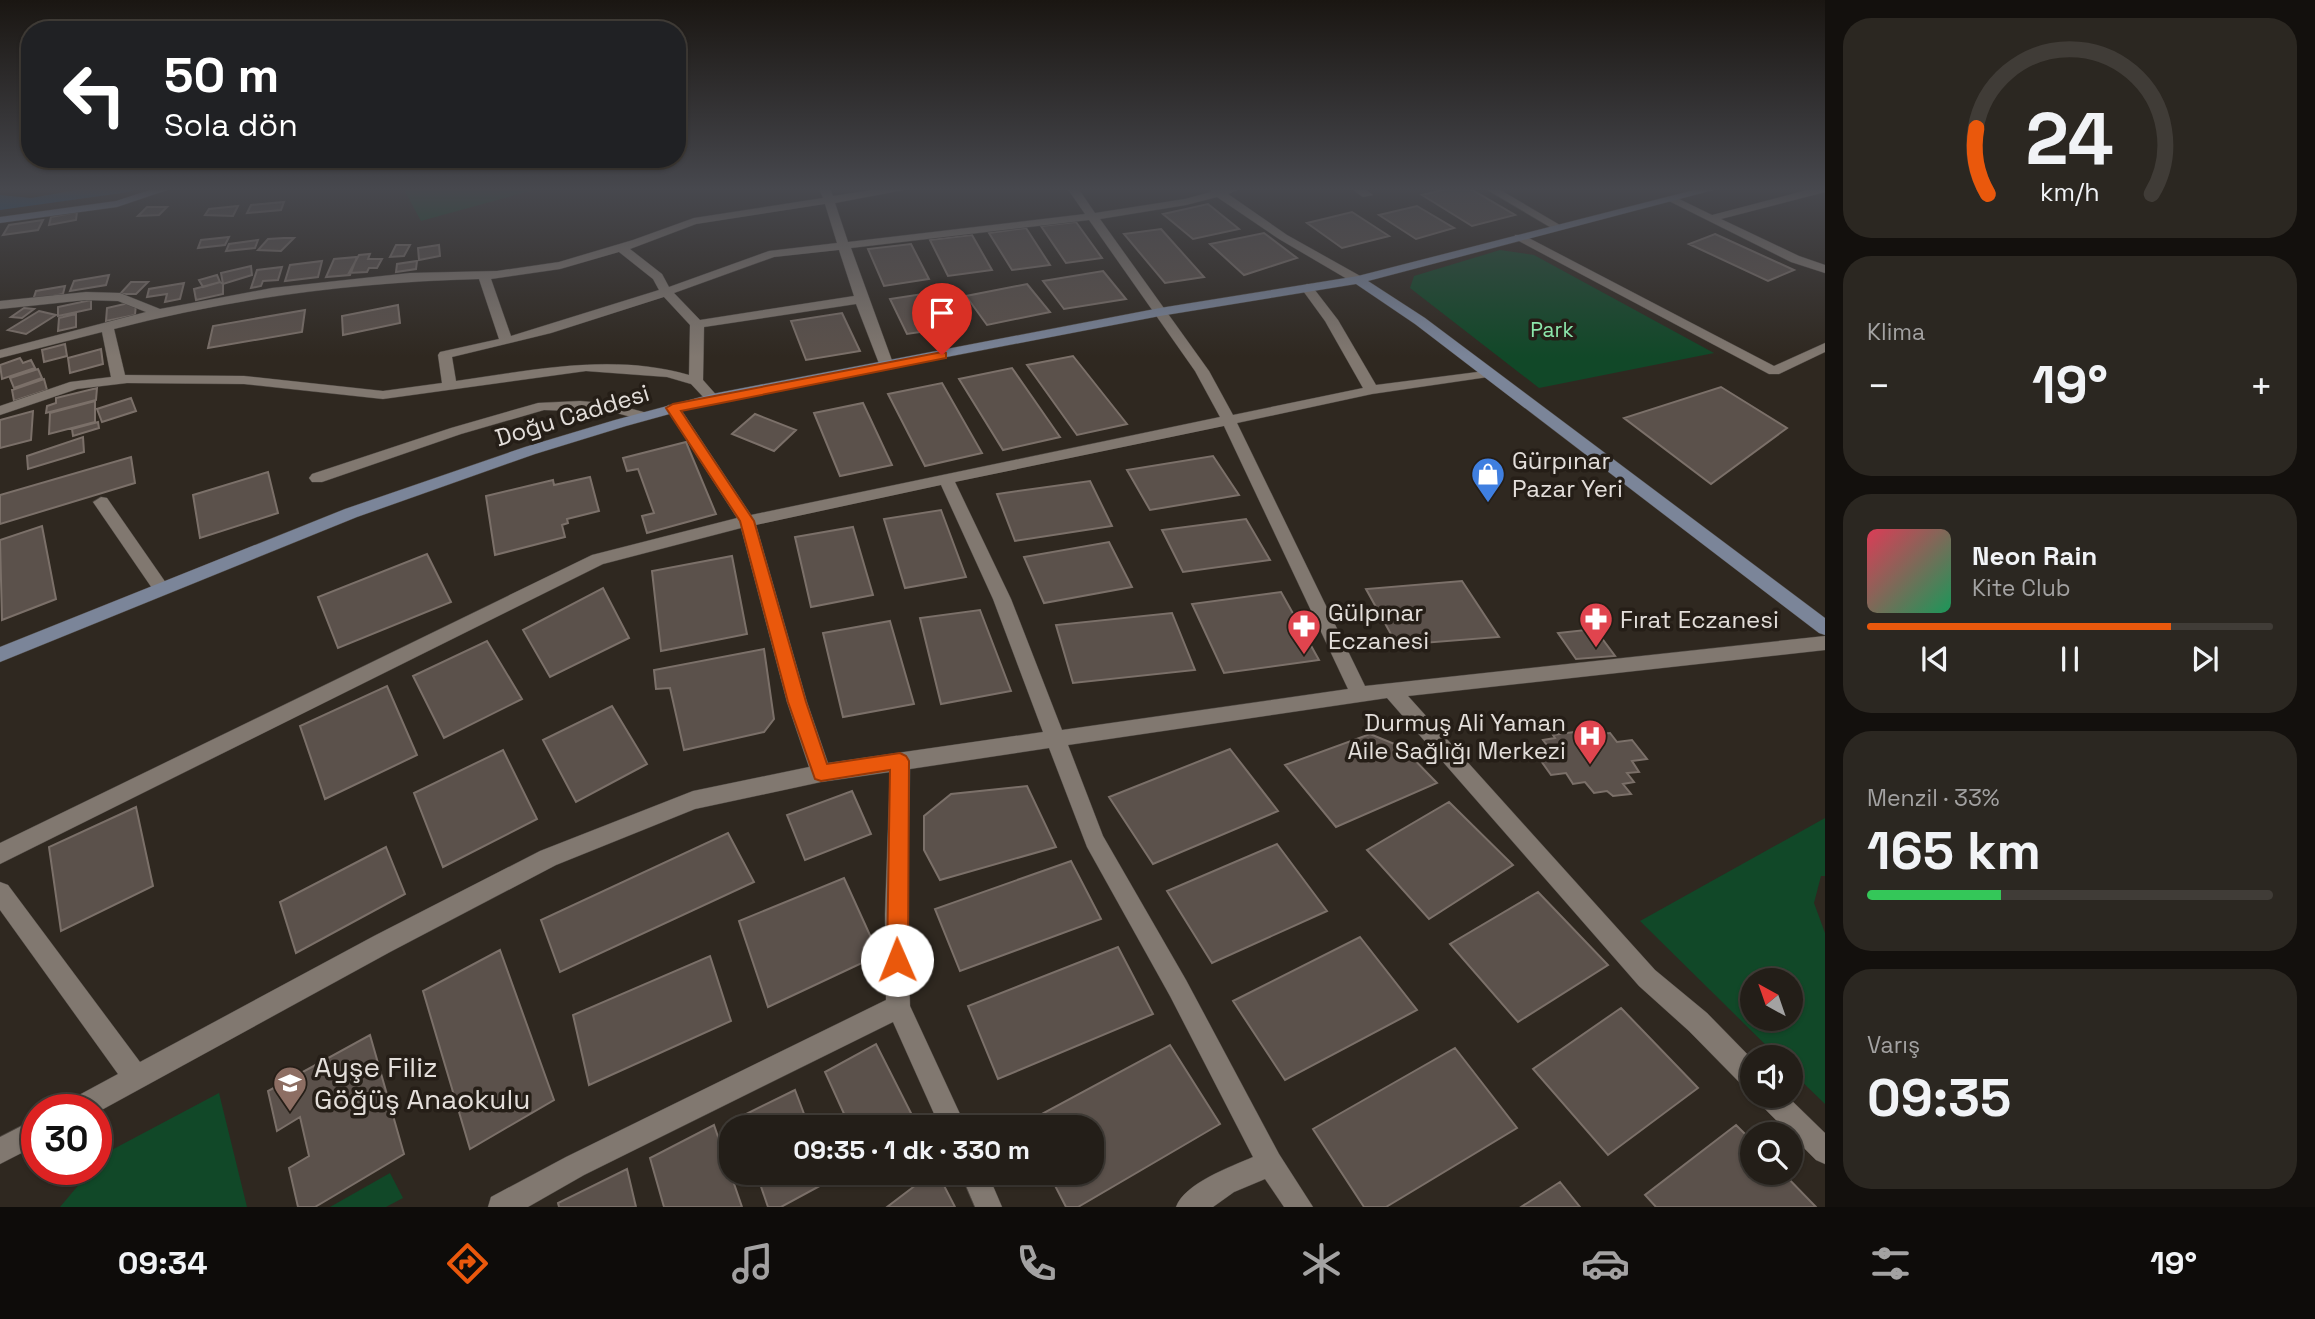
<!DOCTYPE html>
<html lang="tr">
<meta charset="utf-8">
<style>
:root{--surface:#231e18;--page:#2b2721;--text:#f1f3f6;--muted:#a3a2a2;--line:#403c37;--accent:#ea580c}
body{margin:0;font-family:"Space Grotesk",sans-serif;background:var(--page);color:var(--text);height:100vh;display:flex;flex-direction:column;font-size:26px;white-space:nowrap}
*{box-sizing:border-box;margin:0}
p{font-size:23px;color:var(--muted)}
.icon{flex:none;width:38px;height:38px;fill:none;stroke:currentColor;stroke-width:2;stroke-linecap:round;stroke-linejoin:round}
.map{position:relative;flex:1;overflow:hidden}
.sheet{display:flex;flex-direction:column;gap:18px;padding:18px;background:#13100d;width:490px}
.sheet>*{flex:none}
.hud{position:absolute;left:21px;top:21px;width:665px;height:147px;border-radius:28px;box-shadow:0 2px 5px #0004,0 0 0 2px var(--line);background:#202124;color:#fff;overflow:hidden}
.needle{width:46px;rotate:320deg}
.tools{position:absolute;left:1740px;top:968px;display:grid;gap:14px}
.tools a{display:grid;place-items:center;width:63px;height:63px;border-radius:50%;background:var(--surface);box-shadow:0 2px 5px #0004,0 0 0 2px var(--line);font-size:35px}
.speed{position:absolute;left:21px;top:1094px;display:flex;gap:14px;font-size:35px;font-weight:700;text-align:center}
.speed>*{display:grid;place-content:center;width:91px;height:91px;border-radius:50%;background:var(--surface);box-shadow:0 2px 5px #0004,0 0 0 2px var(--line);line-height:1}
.speed .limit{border:10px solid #d22;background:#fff;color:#111}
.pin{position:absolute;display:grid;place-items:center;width:60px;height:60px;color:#fff;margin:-72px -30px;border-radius:50% 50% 50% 0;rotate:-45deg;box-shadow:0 0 7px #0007}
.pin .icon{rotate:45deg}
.me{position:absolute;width:77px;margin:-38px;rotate:359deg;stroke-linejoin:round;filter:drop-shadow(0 0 5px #0008)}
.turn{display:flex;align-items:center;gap:24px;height:147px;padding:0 28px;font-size:32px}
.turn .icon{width:91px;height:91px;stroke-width:2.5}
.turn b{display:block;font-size:49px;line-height:60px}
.big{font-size:52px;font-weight:700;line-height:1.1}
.sheet .card{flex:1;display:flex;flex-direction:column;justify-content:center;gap:10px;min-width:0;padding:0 24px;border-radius:28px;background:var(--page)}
.sheet .dial{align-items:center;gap:0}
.dial svg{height:182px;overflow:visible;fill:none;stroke:var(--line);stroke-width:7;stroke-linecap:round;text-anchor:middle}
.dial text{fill:var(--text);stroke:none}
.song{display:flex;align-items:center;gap:21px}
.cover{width:84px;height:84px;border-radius:10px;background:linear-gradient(135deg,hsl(350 70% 55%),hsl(150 70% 35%))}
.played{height:7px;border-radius:4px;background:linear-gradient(90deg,var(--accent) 75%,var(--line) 75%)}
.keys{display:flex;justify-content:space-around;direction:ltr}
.heat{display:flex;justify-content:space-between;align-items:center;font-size:38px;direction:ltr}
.charge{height:10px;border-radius:5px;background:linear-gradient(90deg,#34c759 33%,var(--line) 0)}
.trip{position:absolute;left:719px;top:1115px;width:385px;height:70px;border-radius:28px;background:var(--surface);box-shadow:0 2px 5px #0004,0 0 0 2px var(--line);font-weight:700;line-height:70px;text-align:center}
.menu{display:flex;height:112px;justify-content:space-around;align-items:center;background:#0e0c0a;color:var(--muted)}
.menu .icon{width:49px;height:49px}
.menu .active{color:var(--accent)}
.menu b{font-size:32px;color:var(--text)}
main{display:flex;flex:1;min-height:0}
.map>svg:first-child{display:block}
.green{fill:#114828;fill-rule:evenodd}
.water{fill:#18507b}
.building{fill:#5b514b;stroke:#7b7069;stroke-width:2}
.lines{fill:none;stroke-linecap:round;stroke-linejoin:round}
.street-casing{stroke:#4c4640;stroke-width:1}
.secondary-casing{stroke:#4c4640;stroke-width:1}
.street{fill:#817870;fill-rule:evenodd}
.secondary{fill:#7b8599;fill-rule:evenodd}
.route{fill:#ea580c;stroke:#983908;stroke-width:2}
.labels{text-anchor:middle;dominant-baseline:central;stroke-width:7;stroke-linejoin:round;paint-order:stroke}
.far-park-label{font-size:21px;fill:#8ce7ab;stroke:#251e17}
.street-label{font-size:24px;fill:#e3deda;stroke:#251e17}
.poi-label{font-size:24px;fill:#e3deda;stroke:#251e17;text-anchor:start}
.near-poi-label{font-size:28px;fill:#e3deda;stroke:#251e17;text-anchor:start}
</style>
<main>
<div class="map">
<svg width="1825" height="1207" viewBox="0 0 1825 1207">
<rect width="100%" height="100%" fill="#2f2820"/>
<path class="green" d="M403 188H541L421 221Z
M1500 250 1534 255 1714 353 1539 388 1410 288 1414 276Z
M1825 818V876H1821L1814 903 1825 933V1104L1790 1070V1057H1778L1640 921ZM1790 980V1018H1752V980Z
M219 1093 247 1207H60L92 1169H96V1163L104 1154Z
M390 1173 403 1198 386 1207H330Z"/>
<path class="water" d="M88 188H141L129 192 0 210V195L31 198Z"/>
<path class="building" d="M1451 188H1469L1515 215 1472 226 1422 195Z
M284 202 281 210 247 213 251 205Z
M1208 204 1239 229 1193 239 1163 214Z
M238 206 233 216 205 215 209 209Z
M1417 206 1454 228 1416 239 1379 215Z
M147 207H167L159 215 138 216Z
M77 212 76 220 49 225 51 217Z
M1352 212 1389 236 1342 248 1307 223Z
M43 220 38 230 3 235 9 225Z
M1076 222 1102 258 1066 263 1041 226Z
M1026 228 1050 265 1012 270 989 233Z
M1161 229 1204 277 1165 283 1124 234Z
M1264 233 1297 258 1244 275 1210 244Z
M1715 234 1794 270 1768 281 1689 244Z
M972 235 992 270 948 276 930 240Z
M229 237 225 245 198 248 201 240Z
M284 238H294L281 251 258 250 268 239Z
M258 240 255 248 226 251 229 244Z
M911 244 929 279 884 286 868 249Z
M396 245H410L404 256 390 257Z
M439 245 440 256 419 260 418 248Z
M370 254 368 259H382L377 268H369L367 272 349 273 359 255Z
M357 257 350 275 326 277 334 259Z
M322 261 318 277 285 281 290 265Z
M417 261 416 269 396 272 397 264Z
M251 266 252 275 223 284 221 273Z
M282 267 278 280 263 281 261 286 251 288 257 270Z
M1103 271 1126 299 1064 309 1043 281Z
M109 275 106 285 70 291 74 281Z
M217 275 220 282 203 287 199 280Z
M131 282H148L136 294H120Z
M220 282 223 284V294L196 300 194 289Z
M184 283 180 299 165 302 167 294 147 297 149 289Z
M1027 284 1050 312 987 325 966 296Z
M65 286 63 294 33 300 36 291Z
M942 291 961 326 907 334 890 299Z
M91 300V309L58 316V307Z
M133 302 136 304 135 315 106 321 107 308Z
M398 305 400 323 343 335 342 316Z
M24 308 34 309 22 318 11 317Z
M305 310 302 332 208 348 213 326Z
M39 311 56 315 26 334 8 330Z
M842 313 860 351 806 360 791 321Z
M76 314V327L58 331 59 318Z
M65 344 67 356 44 362 42 350Z
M101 349 103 364 70 373 68 358Z
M1073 356 1127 424 1077 435 1027 365Z
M20 358 23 363 31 360 35 368 2 379 0 365Z
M1012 368 1060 437 1003 450 959 379Z
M38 369 42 378 14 388 10 378Z
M44 379 47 390 14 401 12 390Z
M942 383 982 453 925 466 888 394Z
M1721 387 1787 428 1711 484 1624 418Z
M97 388 96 400 46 413 47 406 56 403V398Z
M131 398 136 411 102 422 97 409Z
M95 401V422L49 434 50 413Z
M863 403 892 465 840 476 814 413Z
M33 411 31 440 0 448V420Z
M755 414 796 430 774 451 732 434Z
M98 422 99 428 73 436 72 429Z
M83 437 84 452 28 469 27 456Z
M686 442 716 514 647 533 642 516 654 513 638 469 627 471 623 458Z
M1213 456 1239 495 1150 510 1127 470Z
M131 457 135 483 0 524V495Z
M268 472 278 513 200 538 193 495Z
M590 477 599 511 567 519 568 523 562 525 565 537 495 555 486 496 553 480 554 485Z
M1090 481 1112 526 1015 541 997 494Z
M941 510 966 577 905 588 884 519Z
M1246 519 1270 560 1183 572 1162 530Z
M42 526 56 599 2 620 0 540Z
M853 527 873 595 811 607 795 537Z
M1109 542 1132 587 1044 603 1024 557Z
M427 554 451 602 338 648 318 597Z
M732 556 747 634 661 651 652 571Z
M1462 581 1499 637 1397 645 1366 589Z
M603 588 629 638 550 677 523 630Z
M1281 592 1319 660 1224 673 1192 604Z
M980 610 1011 691 941 704 920 618Z
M1172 613 1195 670 1073 683 1056 625Z
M890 621 914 704 843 717 823 633Z
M1595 629 1615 656 1576 659 1558 633Z
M487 641 522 699 444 738 413 676Z
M764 649 774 719 764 732 684 750 670 688 656 689 654 670Z
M387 686 417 755 325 799 300 726Z
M612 706 647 764 576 802 543 740Z
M1595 729 1599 734 1610 733 1617 742 1632 740 1647 759 1632 761 1639 772 1627 773 1634 782 1623 784 1631 794 1613 796 1607 791 1594 793 1585 782 1573 784 1566 773 1551 775 1534 751 1549 748 1543 740 1555 738 1553 735Z
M1370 734 1402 747 1437 783 1336 827 1285 765Z
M1230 749 1278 811 1153 864 1109 797Z
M503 750 537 819 443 867 414 793Z
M1027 786 1056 847 940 880 924 850V816L951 794Z
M852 791 871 834 805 860 787 815Z
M1449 802 1513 865 1429 919 1367 850Z
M136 807 153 886 61 931 49 847Z
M728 833 754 882 560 972 541 920Z
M1277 844 1327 911 1212 963 1167 891Z
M386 847 405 894 296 953 280 902Z
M1071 861 1101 919 960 971 935 909Z
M844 878 879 955 768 1007 739 921Z
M1538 892 1608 965 1518 1022 1450 944Z
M1360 937 1417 1010 1285 1080 1233 1001Z
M1118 947 1153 1014 998 1079 968 1006Z
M500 950 554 1100 470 1149 423 991Z
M710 956 731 1021 589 1085 573 1015Z
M1621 1008 1698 1088 1608 1155 1533 1069Z
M370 1035 404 1154 315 1207H298L289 1168 309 1156 300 1117 277 1131 268 1091Z
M876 1044 918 1127H850L825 1072Z
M1170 1045 1220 1124 1078 1207H1066L1048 1172H1092V1127H1025L1023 1124Z
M1455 1048 1517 1128 1386 1207H1364L1313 1129Z
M795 1090 809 1127H741L738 1118Z
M714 1125 742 1207H664L650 1158Z
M1736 1125 1752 1141V1172H1782L1816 1207H1656L1645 1195Z
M627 1169 636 1207H559L558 1203Z
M756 1172H826L829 1181 781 1207H768Z
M933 1172H937L955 1207H887Z
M1560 1182 1580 1207H1521Z"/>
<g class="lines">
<g class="street-casing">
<path id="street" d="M824 188 830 189 833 196 886 188H914L835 203 848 242 1085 214 1067 188H1078L1095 213 1185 199 1211 192V188H1242L1228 194 1287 235 1362 277V283H1354L1279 239 1217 197 1186 205 1100 219 1209 371 1233 415 1363 388 1325 321 1301 288 1307 284 1311 285 1338 320 1376 385 1493 370 1495 373 1488 377 1372 394 1237 423 1365 686 1825 636V650L1408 696 1655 970 1707 1013 1752 1059V1089L1743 1086 1689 1031 1639 986 1387 698 1068 745 1103 836 1186 980 1279 1154 1313 1207H1284L1265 1179 1234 1192 1213 1207H1176C1185 1183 1230 1167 1253 1157L1170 996 1087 847 1049 748 910 769 907 914 910 1006 966 1127H940L893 1022 584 1175 528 1207H488L491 1197 566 1157 886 1000 885 914 890 772 821 782 695 809 556 865 390 952 96 1113V1110H64L68 1101 118 1074 0 910V882L8 885 140 1062 374 936 540 851 693 791 809 767 787 702 741 528 603 564 0 864V843L592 555 737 518 666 408 668 405H678L751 515 1220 417 1195 371 1089 220 851 248 894 366 892 369H882L880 366 856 304 704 327 703 380 719 398 712 402 707 401 691 384 667 377 586 371 383 399 244 384 127 383 77 389 0 415V406L70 382 111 377 102 332 0 358V350L146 312 118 301 86 300 0 309V301L86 292 120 293 160 309 272 288 410 273 497 271 559 262 633 240 694 218 823 198 820 191ZM825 204 837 243 769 251 669 287 662 274 630 249 696 224ZM839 250 854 296 700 320 674 293 774 257ZM619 252 653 279 659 290 511 336 491 279 560 269ZM479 279 499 339 440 352 438 355 442 383 383 391 244 376 125 375 114 329C233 298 356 282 479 279ZM664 297 690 325 689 375C613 353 533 370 456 381L452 357 551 333ZM1224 426 1348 689 1062 730 1011 599 955 482ZM941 485 993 599 1043 732 828 763 807 702 756 525Z
M1351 188H1364L1373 195 1363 197Z
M1484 188H1497L1565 228 1555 230Z
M1815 188H1825V192L1721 219 1799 256 1825 265V273L1791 262 1667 200 1677 198 1712 215Z
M1515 235H1523L1774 366 1825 343V352L1779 374H1769L1515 239Z
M580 401 614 404 647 413 649 416 642 420 613 412 544 410 461 434 322 482H312L309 478 312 474 451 428 538 403Z
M101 497 107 498 166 583 169 587 166 591H154L93 502Z
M1757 1096H1787L1825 1133V1164L1816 1160 1761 1105Z
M37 1118V1145L0 1164V1137Z
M960 1172H987L1002 1207H975Z"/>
</g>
<g class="secondary-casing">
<path id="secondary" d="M156 188H173L117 207 0 223V217L116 201Z
M1702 188H1721L1368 281 1425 318 1825 618V635L1819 633 1415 324 1356 284 1160 316 713 402 626 426 535 454 357 517 0 662V647L345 509 525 447 615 420 712 394 1160 308 1358 276Z"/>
</g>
<use href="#street" class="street"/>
<use href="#secondary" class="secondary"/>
</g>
<linearGradient id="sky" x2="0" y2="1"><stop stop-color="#1a1612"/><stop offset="0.53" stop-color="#47484e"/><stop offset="1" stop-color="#47484e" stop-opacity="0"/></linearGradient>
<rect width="1825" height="357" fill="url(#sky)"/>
<path class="route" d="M942 352 946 353V358L681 411 754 521 806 702 827 764 900 753 906 756 909 761 908 960 904 968 897 971 890 968 887 960 890 770 821 781 815 779 788 702 740 521 666 408 673 404Z"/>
<defs>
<g id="shop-pin" transform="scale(1.75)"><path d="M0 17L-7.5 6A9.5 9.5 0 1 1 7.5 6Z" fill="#3f7fe0" stroke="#251e17"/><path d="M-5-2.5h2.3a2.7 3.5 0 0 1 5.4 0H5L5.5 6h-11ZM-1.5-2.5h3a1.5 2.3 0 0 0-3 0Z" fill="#fff"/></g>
<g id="pharmacy-pin" transform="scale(1.75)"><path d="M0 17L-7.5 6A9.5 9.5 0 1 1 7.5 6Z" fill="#e0444e" stroke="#251e17"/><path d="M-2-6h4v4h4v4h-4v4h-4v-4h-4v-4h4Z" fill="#fff"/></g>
<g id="hospital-pin" transform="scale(1.75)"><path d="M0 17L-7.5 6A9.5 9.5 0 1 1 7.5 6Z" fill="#e0444e" stroke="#251e17"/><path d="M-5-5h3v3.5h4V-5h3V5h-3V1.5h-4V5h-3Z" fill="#fff"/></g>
<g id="school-pin" transform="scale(1.75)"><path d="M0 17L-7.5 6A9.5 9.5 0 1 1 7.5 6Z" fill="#8d6e63" stroke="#251e17"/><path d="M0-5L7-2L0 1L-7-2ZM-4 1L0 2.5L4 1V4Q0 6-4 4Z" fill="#fff"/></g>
</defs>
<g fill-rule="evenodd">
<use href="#shop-pin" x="1488" y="474"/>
<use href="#pharmacy-pin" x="1596" y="619"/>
<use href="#pharmacy-pin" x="1304" y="626"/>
<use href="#hospital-pin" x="1590" y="736"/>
<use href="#school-pin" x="290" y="1083"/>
</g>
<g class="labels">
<g class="far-park-label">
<text x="1552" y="329">Park</text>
</g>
<g class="street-label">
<text transform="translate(572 415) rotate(-17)">Doğu Caddesi</text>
</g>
<g class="poi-label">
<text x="1512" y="460">Gürpınar<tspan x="1512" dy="28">Pazar Yeri</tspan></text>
<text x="1328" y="612">Gülpınar<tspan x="1328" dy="28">Eczanesi</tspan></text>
<text x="1620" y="619">Fırat Eczanesi</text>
<text x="1566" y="722" text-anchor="end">Durmuş Ali Yaman<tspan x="1566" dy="28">Aile Sağlığı Merkezi</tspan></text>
</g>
<g class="near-poi-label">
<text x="314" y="1067">Ayşe Filiz<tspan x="314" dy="32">Göğüş Anaokulu</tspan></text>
</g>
</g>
</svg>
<div class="tools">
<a><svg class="needle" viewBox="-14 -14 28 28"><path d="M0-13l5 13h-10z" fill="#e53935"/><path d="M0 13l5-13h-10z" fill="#a3a2a2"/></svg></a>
<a><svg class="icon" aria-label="sound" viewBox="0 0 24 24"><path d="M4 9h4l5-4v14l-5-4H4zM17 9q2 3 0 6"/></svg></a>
<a><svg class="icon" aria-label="search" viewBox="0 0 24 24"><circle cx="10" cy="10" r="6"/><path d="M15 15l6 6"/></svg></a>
</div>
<div class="speed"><div class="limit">30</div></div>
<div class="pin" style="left:942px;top:355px;background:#d93025"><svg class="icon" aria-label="arrive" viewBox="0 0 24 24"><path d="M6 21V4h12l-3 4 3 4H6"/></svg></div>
<svg class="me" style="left:897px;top:960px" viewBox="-20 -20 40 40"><circle r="19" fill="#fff"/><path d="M0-13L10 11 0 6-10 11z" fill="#ea580c"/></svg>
<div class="trip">09:35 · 1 dk · 330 m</div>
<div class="hud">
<div class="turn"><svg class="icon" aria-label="left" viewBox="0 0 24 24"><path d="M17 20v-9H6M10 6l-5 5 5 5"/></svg><div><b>50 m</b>Sola dön</div></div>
</div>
</div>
<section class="sheet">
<div class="card dial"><svg viewBox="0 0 100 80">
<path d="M14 69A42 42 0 1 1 86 69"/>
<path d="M14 69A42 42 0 0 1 9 40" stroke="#ea580c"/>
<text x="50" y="56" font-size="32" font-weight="700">24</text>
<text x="50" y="72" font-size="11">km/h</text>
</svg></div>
<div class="card"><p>Klima</p>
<div class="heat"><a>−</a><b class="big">19°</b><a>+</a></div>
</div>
<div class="card">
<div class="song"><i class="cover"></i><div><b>Neon Rain</b><p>Kite Club</p></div></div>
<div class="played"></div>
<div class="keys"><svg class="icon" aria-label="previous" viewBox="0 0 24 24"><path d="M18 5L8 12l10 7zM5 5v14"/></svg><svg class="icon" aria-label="pause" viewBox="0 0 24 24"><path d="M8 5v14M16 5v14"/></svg><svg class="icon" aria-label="next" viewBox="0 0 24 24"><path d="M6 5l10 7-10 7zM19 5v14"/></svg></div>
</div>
<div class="card"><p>Menzil · 33%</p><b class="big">165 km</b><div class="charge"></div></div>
<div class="card"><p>Varış</p><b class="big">09:35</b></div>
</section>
</main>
<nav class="menu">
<b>09:34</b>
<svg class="icon active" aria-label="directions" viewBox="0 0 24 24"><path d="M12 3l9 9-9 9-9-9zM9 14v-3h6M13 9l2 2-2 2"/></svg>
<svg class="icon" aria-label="music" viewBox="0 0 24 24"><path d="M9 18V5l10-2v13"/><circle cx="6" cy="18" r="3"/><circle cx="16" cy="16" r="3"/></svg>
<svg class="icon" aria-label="phone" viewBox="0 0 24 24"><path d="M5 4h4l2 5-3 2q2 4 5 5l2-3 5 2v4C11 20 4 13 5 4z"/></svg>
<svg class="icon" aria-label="climate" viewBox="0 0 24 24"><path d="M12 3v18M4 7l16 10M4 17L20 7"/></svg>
<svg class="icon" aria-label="car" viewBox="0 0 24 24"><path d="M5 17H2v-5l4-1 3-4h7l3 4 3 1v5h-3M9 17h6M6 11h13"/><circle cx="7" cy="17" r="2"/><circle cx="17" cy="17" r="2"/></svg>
<svg class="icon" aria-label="filters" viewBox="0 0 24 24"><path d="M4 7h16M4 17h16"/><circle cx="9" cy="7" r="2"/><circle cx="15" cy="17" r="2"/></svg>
<b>19°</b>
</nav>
